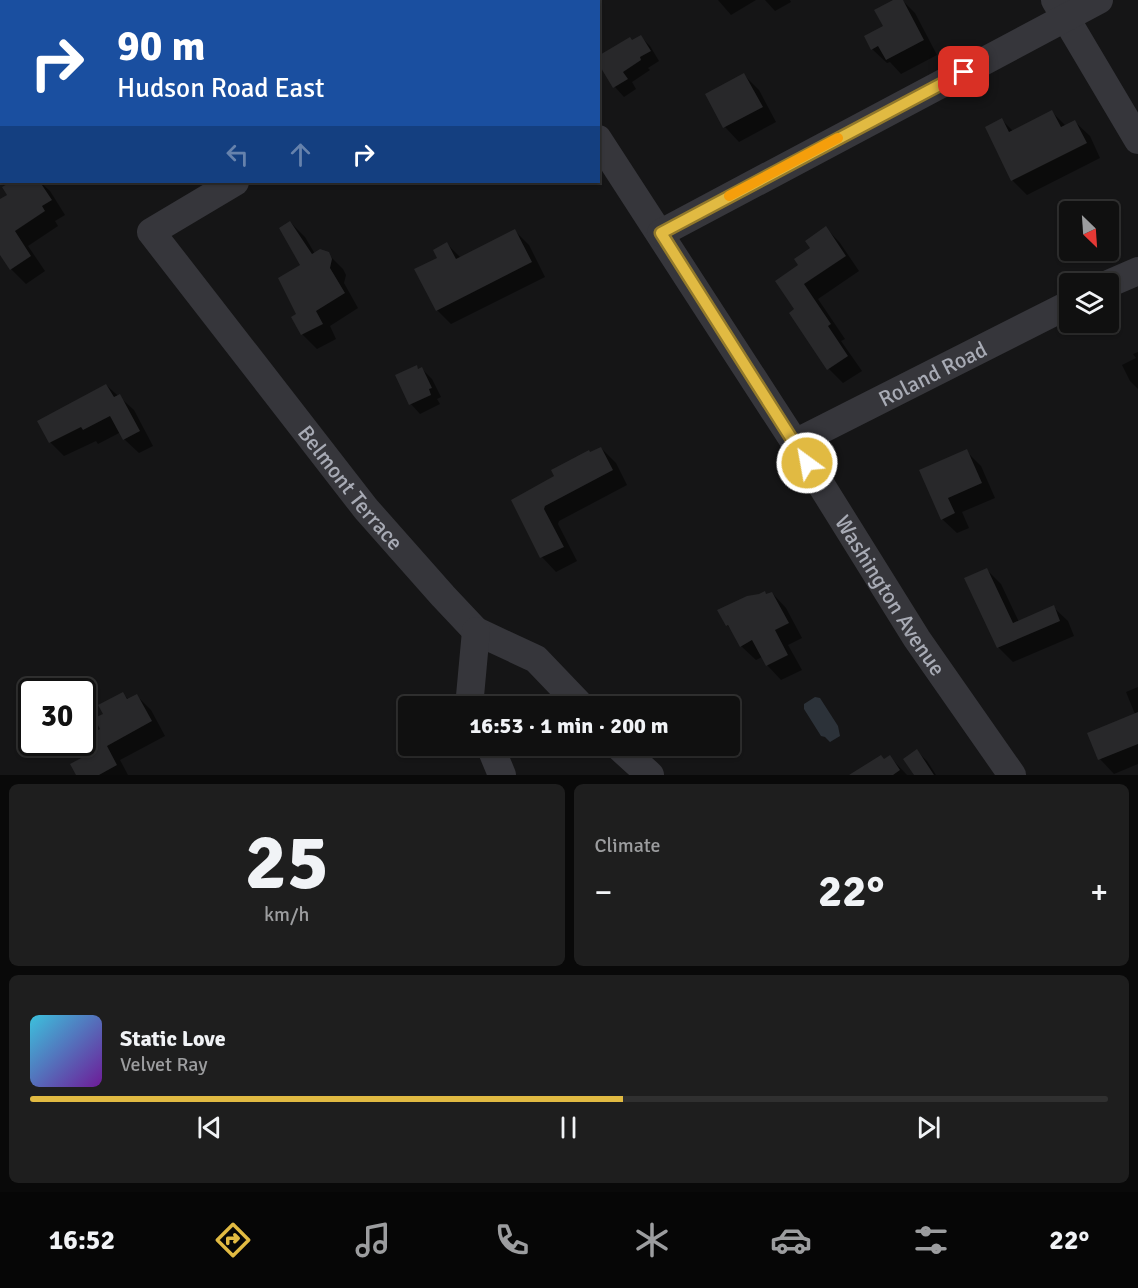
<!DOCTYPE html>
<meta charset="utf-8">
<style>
:root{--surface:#101010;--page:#1e1e1e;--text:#f1f3f6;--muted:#9c9d9f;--line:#303030;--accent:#e1ba42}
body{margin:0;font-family:Signika,sans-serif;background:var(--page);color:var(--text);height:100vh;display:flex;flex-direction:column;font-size:22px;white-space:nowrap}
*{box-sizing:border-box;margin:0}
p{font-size:20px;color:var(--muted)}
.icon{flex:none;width:33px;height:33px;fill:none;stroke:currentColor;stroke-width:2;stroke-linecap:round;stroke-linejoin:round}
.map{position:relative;height:775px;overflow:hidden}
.sheet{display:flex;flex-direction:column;gap:9px;padding:9px;background:#090909;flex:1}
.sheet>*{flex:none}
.hud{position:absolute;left:0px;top:0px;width:600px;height:183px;box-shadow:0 2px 4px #0004,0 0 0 2px var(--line);background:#1a4fa0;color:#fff;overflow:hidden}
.needle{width:39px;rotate:155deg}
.controls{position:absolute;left:1059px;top:201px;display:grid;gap:12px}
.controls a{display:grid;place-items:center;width:60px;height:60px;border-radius:6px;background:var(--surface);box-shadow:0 2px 4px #0004,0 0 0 2px var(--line);font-size:30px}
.speed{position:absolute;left:18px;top:678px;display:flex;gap:12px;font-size:30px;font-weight:700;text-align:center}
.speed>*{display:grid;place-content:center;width:78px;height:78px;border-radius:50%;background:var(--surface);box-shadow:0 2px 4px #0004,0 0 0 2px var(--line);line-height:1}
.speed .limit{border:3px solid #111;border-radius:9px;background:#fff;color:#111}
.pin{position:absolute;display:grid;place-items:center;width:51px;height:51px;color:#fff;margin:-26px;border-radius:12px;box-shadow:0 3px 9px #0006}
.me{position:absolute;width:66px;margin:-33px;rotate:328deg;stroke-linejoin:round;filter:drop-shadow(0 0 4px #0008)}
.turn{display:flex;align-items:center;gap:21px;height:126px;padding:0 18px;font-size:27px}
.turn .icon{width:78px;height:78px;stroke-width:2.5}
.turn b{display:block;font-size:42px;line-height:51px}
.lanes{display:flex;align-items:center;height:57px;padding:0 18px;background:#0003;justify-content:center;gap:30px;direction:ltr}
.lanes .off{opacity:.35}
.big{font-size:45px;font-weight:700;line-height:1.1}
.sheet .card{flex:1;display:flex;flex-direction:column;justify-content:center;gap:9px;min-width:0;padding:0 21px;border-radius:9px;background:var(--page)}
.sheet .dial{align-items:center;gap:0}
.dial b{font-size:78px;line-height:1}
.song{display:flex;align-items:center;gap:18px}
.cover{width:72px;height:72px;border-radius:9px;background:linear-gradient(135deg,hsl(190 70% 55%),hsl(280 70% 35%))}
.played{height:6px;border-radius:3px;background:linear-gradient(90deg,var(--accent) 55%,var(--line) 55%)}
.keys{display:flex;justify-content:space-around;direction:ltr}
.heat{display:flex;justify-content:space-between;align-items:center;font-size:33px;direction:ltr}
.sheet .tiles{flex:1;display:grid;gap:9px;grid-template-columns:1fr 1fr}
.card:last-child{grid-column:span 2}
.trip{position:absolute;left:398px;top:696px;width:342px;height:60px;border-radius:6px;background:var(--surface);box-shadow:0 2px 4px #0004,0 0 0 2px var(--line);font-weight:700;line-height:60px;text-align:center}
.tab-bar{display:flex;height:96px;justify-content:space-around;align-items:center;background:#060606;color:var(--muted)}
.tab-bar .icon{width:42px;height:42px}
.tab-bar .current{color:var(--accent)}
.tab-bar b{font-size:27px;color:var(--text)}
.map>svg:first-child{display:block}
.water{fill:#2c3239}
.shadow{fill:#0007}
.building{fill:#28282a}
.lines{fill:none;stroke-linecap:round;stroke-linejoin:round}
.minor{stroke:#36363b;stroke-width:28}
.route-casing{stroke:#92792b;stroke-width:15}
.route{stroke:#e1ba42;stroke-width:10}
.slow{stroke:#f59e0b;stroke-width:10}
.labels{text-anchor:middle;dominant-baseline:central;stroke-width:6;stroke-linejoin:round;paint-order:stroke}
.street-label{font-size:22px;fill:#a8abb5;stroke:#101011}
</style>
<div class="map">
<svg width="1138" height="775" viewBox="0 0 1138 775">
<rect width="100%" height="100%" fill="#151516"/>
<path class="water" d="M815 697 820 698 838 726 840 736 830 742 825 737 821 736 804 709V704Z"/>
<path class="shadow" d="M338 0H376L377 2H339Z
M718 0H756L731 15Z
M765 0H790L791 2 775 11Z
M896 0H902L915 13 937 55 901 74 890 62 887 63 872 49 885 27Z
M641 37 650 46 659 61 648 68 650 70 632 82 636 89 624 97 615 87 598 61Z
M744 75 759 90 776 122 739 142 725 127Z
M1052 112 1066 126 1075 122 1090 136 1100 158 1027 195 1013 181 987 128 1002 120 1013 131Z
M13 182H22L25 184 29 182H40L50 191 65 215 55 221 58 226 28 246 45 271 26 284 11 269 0 252V201L9 195 4 187Z
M290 222 305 237 315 254H328L343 269 346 275 344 283 358 308 330 326 336 339 317 349 302 334 298 315 302 266Z
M826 228 840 243 859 271 818 299 845 339 841 341 862 371 843 383 829 369 791 313 796 310 801 266Z
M515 231 529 245 545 277 451 324 437 310 447 244 461 258Z
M1138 352V389L1130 381 1122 365 1136 358 1133 354Z
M416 367 420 370 422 369 432 379 441 397 437 399 440 404 420 414 411 404Z
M106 385 134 410 153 446 139 453 124 439 121 432 98 444 96 441 64 456 50 442Z
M601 448 616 463 627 485 559 521 558 524 577 561 556 572 542 557 513 501Z
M966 451 981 466 995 498 962 512 969 528 957 533 942 519 921 471Z
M986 569 1001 584 1019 622 1053 607 1068 621 1074 636 1013 662 998 647Z
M772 593 786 608 802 638 788 645 802 670 781 680 767 665 762 657 756 660 741 646 734 632 727 625Z
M1138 687V764L1114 774 1100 759 1135 714 1126 692Z
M123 694 129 700 137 696 151 710 165 736 120 760 128 775H78L102 730 105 714Z
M917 751 927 761 936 775H915Z
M890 757 907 775H852Z"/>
<path class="building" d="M893 0H903L924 40 886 60 878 46 871 50 864 36 883 26 874 10Z
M641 35 651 51 640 57 641 60 623 72 628 79 613 88 598 63V56L630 37 632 40Z
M744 73 763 107 723 128 705 94Z
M1052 110 1061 127 1075 120 1087 143 1011 181 985 127 1002 118 1009 132Z
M11 182H40L52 200 42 206 45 211 15 231 31 256 10 270 0 255V199L7 195 2 187Z
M290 221 312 254 320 249 329 252 332 259 330 268 345 293 316 311 323 324 301 335 291 317 296 314 278 278 300 265 279 228Z
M826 226 846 256 804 284 831 324 828 326 848 356 827 370 789 313 794 309 775 281 798 265 794 259 810 248 805 241Z
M515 229 532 262 436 311 414 269 437 258 433 250 447 242 456 259Z
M417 365 418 369 422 367 432 388 429 389 431 395 409 405 395 375Z
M106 384 114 397 120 394 140 431 123 440 110 416 83 430 81 427 49 443 37 421Z
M601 447 613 470 545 506 544 509 564 547 540 558 511 500 554 476 551 470 589 450 590 452Z
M967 449 982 483 948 498 955 513 941 520 919 470Z
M987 568 1013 623 1054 605 1060 621 997 648 964 578Z
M765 591 766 594 772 592 789 623 775 630 788 655 766 666 752 640 740 647 728 625 726 626 717 610 747 596 759 594Z
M123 692 127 699 137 694 152 721 107 746 117 765 99 775H76L70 764 87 755 80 742H82V738L100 729 94 718 103 714 98 705Z
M1138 712V744L1098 760 1087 733Z
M917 749 934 775H914L903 759Z
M881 755 884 759 890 755 900 770 893 775H849Z"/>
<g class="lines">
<g class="minor">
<path d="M507 0 508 2"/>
<path d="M1055 0 1138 140"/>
<path d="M534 2 537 0"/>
<path id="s1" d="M598 139 795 443 917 639 1012 775"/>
<path id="s2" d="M235 182 151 232 366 509 443 596 476 631 536 659 581 706"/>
<path d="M661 233 1099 0"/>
<path d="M1108 284 1138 271"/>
<path id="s3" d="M795 443 1070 304"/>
<path d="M474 706 470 696 476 631"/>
<path d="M490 746 502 775"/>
<path d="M618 746 650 775"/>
</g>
</g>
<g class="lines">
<g class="route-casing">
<path id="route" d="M807 463 661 233 964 72"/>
</g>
<use href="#route" class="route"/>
<path class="slow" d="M729 196 838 138"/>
</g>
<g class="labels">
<g class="street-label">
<text stroke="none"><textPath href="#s3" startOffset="154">Roland Road</textPath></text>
<text stroke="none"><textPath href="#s2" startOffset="422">Belmont Terrace</textPath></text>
<text stroke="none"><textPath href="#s1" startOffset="542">Washington Avenue</textPath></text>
</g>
</g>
</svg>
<div class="controls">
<a><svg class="needle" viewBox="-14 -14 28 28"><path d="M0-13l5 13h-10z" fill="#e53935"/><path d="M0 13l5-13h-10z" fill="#9c9d9f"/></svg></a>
<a><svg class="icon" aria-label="layers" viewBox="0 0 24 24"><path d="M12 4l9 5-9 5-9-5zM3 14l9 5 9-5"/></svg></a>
</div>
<div class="speed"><div class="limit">30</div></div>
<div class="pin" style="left:964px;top:72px;background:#d93025"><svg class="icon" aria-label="arrive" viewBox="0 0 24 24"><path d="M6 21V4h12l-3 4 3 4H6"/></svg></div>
<svg class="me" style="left:807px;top:463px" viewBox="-20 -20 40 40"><circle r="17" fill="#e1ba42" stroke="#fff" stroke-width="3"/><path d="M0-11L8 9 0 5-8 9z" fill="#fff"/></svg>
<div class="trip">16:53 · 1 min · 200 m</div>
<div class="hud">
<div class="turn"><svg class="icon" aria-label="right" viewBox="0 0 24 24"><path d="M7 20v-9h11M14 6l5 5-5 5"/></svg><div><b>90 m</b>Hudson Road East</div></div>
<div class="lanes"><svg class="icon off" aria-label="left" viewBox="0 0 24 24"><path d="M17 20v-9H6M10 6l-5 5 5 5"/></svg><svg class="icon off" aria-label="ahead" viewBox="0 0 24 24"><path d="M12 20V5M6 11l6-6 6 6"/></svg><svg class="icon" aria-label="right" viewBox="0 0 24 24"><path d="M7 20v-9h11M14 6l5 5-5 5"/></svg></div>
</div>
</div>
<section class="sheet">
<div class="tiles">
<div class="card dial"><b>25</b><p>km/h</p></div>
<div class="card"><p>Climate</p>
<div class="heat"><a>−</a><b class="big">22°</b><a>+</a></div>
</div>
<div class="card">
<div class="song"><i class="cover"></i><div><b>Static Love</b><p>Velvet Ray</p></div></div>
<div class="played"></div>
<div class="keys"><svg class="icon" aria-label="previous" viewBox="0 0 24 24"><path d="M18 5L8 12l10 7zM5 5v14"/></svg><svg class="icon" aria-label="pause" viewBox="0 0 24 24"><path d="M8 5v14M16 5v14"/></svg><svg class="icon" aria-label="next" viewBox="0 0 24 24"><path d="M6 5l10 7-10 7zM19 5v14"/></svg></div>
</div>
</div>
</section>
<nav class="tab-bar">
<b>16:52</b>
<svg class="icon current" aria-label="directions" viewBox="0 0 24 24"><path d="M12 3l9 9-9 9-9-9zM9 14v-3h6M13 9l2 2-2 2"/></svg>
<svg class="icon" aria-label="music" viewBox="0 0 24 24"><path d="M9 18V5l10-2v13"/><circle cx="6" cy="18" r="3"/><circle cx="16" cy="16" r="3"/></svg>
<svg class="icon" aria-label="phone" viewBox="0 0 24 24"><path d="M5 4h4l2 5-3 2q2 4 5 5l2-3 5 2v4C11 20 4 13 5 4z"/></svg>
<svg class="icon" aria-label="climate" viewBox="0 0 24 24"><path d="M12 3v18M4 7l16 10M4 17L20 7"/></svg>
<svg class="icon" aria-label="car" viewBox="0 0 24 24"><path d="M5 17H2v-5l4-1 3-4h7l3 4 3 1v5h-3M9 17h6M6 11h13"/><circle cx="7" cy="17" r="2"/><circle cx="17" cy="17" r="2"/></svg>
<svg class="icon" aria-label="filters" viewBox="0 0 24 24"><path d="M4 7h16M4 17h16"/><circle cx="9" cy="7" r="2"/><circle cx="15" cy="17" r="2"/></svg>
<b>22°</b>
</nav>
